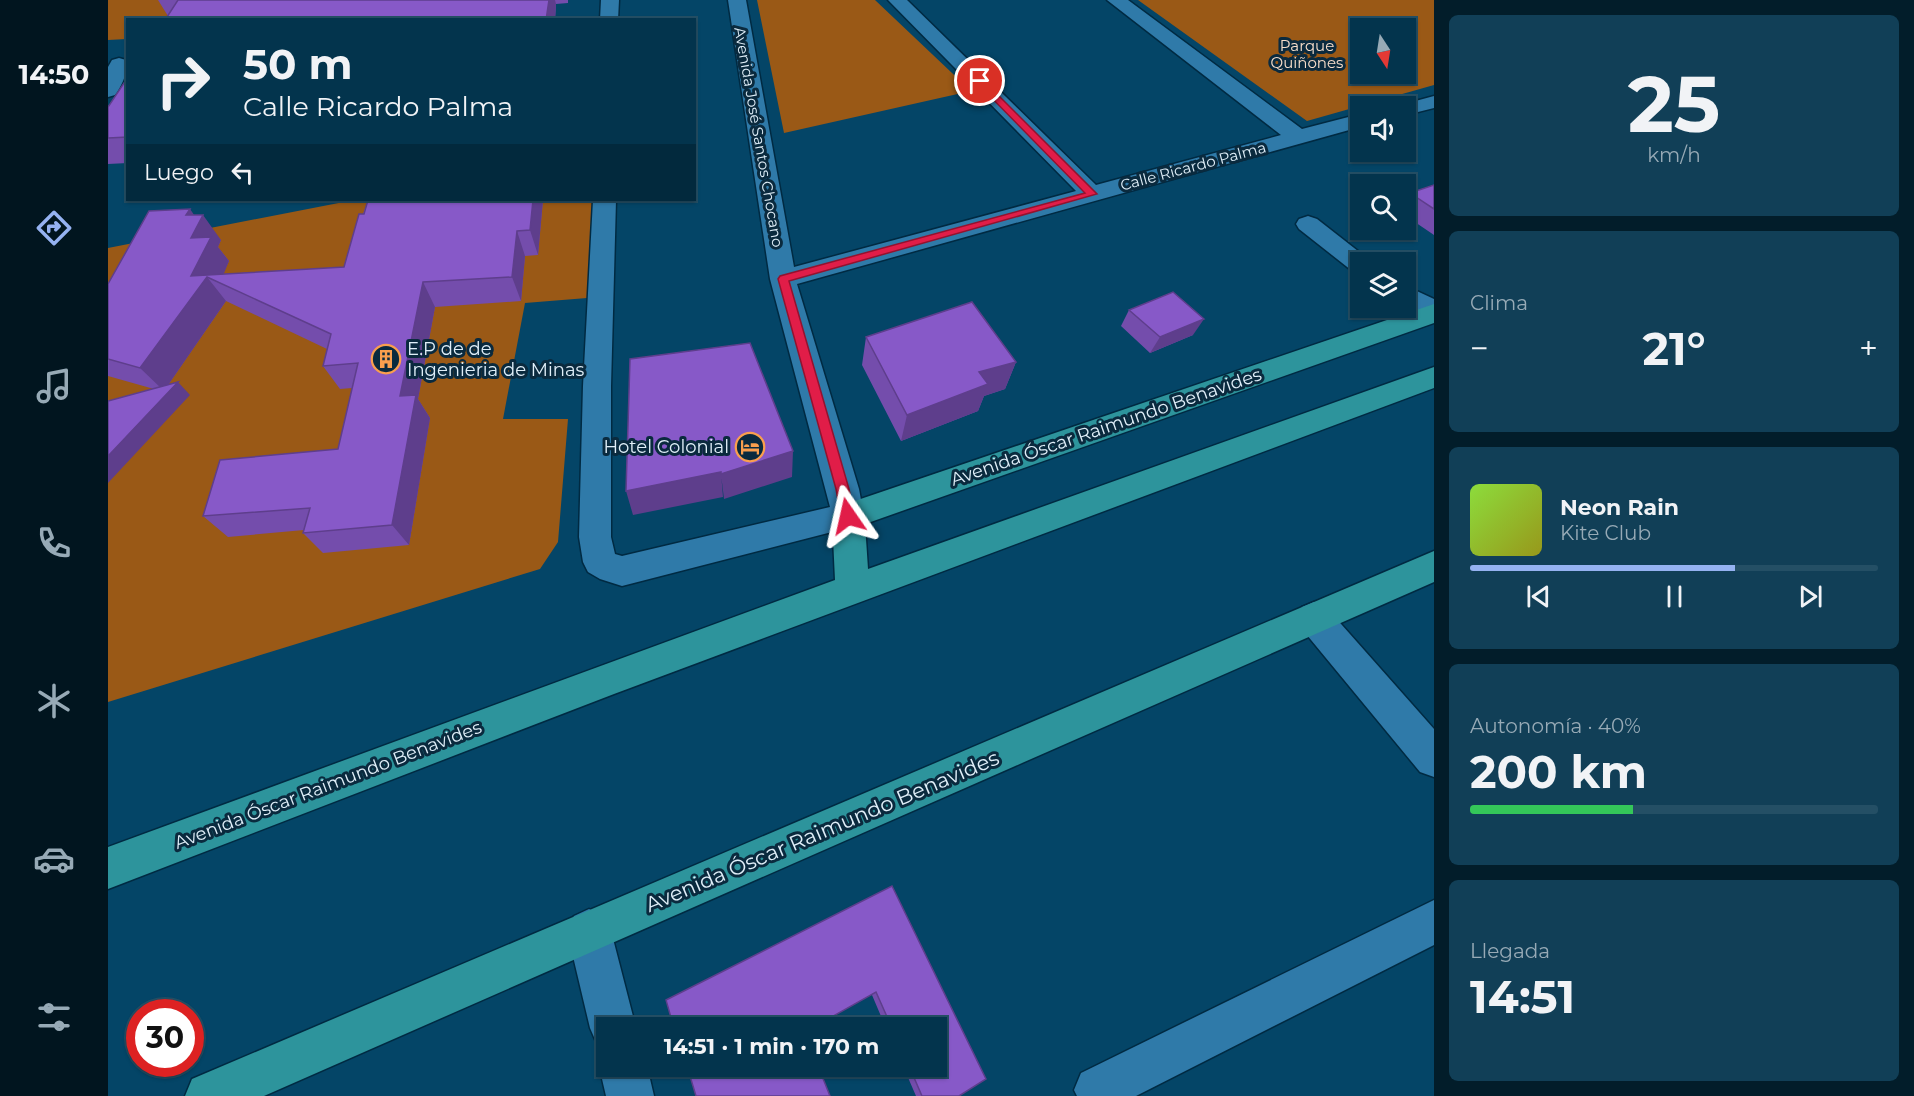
<!DOCTYPE html>
<html lang="es">
<meta charset="utf-8">
<style>
:root{--surface:#03344d;--page:#113f57;--text:#f1f3f6;--muted:#97aab6;--line:#244f65;--accent:#95b2f1}
body{margin:0;font-family:Montserrat,sans-serif;background:var(--page);color:var(--text);height:100vh;display:flex;flex-direction:column;font-size:22px;white-space:nowrap}
*{box-sizing:border-box;margin:0}
p{font-size:20px;color:var(--muted)}
.icon{flex:none;width:33px;height:33px;fill:none;stroke:currentColor;stroke-width:2;stroke-linecap:round;stroke-linejoin:round}
.map{position:relative;flex:1;overflow:hidden}
.sheet{display:flex;flex-direction:column;gap:15px;padding:15px;background:#021d2a;width:480px}
.sheet>*{flex:none}
.guide{position:absolute;left:18px;top:18px;width:570px;height:183px;border-radius:0px;box-shadow:0 2px 4px #0004,0 0 0 2px var(--line);background:#03344d;color:var(--text);overflow:hidden}
.needle{width:39px;rotate:168deg}
.controls{position:absolute;left:1242px;top:18px;display:grid;gap:12px}
.controls a{display:grid;place-items:center;width:66px;height:66px;border-radius:0px;background:var(--surface);box-shadow:0 2px 4px #0004,0 0 0 2px var(--line);font-size:30px}
.speed{position:absolute;left:18px;top:999px;display:flex;gap:12px;font-size:30px;font-weight:700;text-align:center}
.speed>*{display:grid;place-content:center;width:78px;height:78px;border-radius:50%;background:var(--surface);box-shadow:0 2px 4px #0004,0 0 0 2px var(--line);line-height:1}
.speed .limit{border:9px solid #d22;background:#fff;color:#111}
.pin{position:absolute;display:grid;place-items:center;width:51px;height:51px;color:#fff;margin:-26px;border:3px solid #fff;border-radius:50%;box-shadow:0 2px 6px #0007}
.me{position:absolute;width:66px;margin:-33px;rotate:349deg;stroke-linejoin:round;filter:drop-shadow(0 0 4px #0008)}
.turn{display:flex;align-items:center;gap:21px;height:126px;padding:0 18px;font-size:27px}
.turn .icon{width:78px;height:78px;stroke-width:2.5}
.turn b{display:block;font-size:42px;line-height:51px}
.then{display:flex;align-items:center;height:57px;padding:0 18px;background:#0003;gap:12px;font-size:22px}
.big{font-size:45px;font-weight:700;line-height:1.1}
.sheet .widget{flex:1;display:flex;flex-direction:column;justify-content:center;gap:9px;min-width:0;padding:0 21px;border-radius:9px;background:var(--page)}
.sheet .dial{align-items:center;gap:0}
.dial b{font-size:78px;line-height:1}
.song{display:flex;align-items:center;gap:18px}
.cover{width:72px;height:72px;border-radius:9px;background:linear-gradient(135deg,hsl(90 70% 55%),hsl(60 70% 35%))}
.played{height:6px;border-radius:3px;background:linear-gradient(90deg,var(--accent) 65%,var(--line) 65%)}
.keys{display:flex;justify-content:space-around;direction:ltr}
.heat{display:flex;justify-content:space-between;align-items:center;font-size:33px;direction:ltr}
.charge{height:9px;border-radius:4px;background:linear-gradient(90deg,#34c759 40%,var(--line) 0)}
.trip{position:absolute;left:488px;top:1017px;width:351px;height:60px;border-radius:0px;background:var(--surface);box-shadow:0 2px 4px #0004,0 0 0 2px var(--line);font-weight:700;line-height:60px;text-align:center}
main{display:flex;flex:1;min-height:0}
.tabs{display:flex;flex-direction:column;width:108px;justify-content:space-around;align-items:center;background:#01151f;color:var(--muted)}
.tabs .icon{width:42px;height:42px}
.tabs .on{color:var(--accent)}
.tabs b{font-size:27px;color:var(--text)}
.map>svg:first-child{display:block}
.green{fill:#9a5916;fill-rule:evenodd}
.lines{fill:none;stroke-linecap:round;stroke-linejoin:round}
.minor-casing{stroke:#002a42;stroke-width:3}
.major-casing{stroke:#002a42;stroke-width:3}
.minor{fill:#2f7aa9;fill-rule:evenodd}
.major{fill:#2d949c;fill-rule:evenodd}
.wall{fill:#744dac}
.shaded-wall{fill:#5e3e8c}
.building{fill:#8759c8;stroke:#5e3e8c;stroke-width:1.5}
.route{fill:#e11d48;stroke:#92132f;stroke-width:1.5}
.labels{text-anchor:middle;dominant-baseline:central;stroke-width:6;stroke-linejoin:round;paint-order:stroke}
.far-park-label{font-size:15px;fill:#f9dfcb;stroke:#0a2a3e}
.far-street-label{font-size:15px;fill:#e0eff9;stroke:#0a2a3e}
.poi-label{font-size:18px;fill:#e0eff9;stroke:#0a2a3e;text-anchor:start}
.street-label{font-size:18px;fill:#e0eff9;stroke:#0a2a3e}
.near-street-label{font-size:21px;fill:#e0eff9;stroke:#0a2a3e}
</style>
<main>
<nav class="tabs">
<b>14:50</b>
<svg class="icon on" aria-label="directions" viewBox="0 0 24 24"><path d="M12 3l9 9-9 9-9-9zM9 14v-3h6M13 9l2 2-2 2"/></svg>
<svg class="icon" aria-label="music" viewBox="0 0 24 24"><path d="M9 18V5l10-2v13"/><circle cx="6" cy="18" r="3"/><circle cx="16" cy="16" r="3"/></svg>
<svg class="icon" aria-label="phone" viewBox="0 0 24 24"><path d="M5 4h4l2 5-3 2q2 4 5 5l2-3 5 2v4C11 20 4 13 5 4z"/></svg>
<svg class="icon" aria-label="climate" viewBox="0 0 24 24"><path d="M12 3v18M4 7l16 10M4 17L20 7"/></svg>
<svg class="icon" aria-label="car" viewBox="0 0 24 24"><path d="M5 17H2v-5l4-1 3-4h7l3 4 3 1v5h-3M9 17h6M6 11h13"/><circle cx="7" cy="17" r="2"/><circle cx="17" cy="17" r="2"/></svg>
<svg class="icon" aria-label="filters" viewBox="0 0 24 24"><path d="M4 7h16M4 17h16"/><circle cx="9" cy="7" r="2"/><circle cx="15" cy="17" r="2"/></svg>
</nav>
<div class="map">
<svg width="1326" height="1096" viewBox="0 0 1326 1096">
<rect width="100%" height="100%" fill="#044567"/>
<path class="green" d="M0 0H70L68 19 20 20 19 39 0 40Z
M649 0H767L863 91 676 133Z
M1030 0H1326V85L1199 121ZM1298 28V74H1252V28Z
M246 200H492L479 298 417 303 395 419H460L450 542 432 569 0 702V248Z"/>
<g class="lines">
<g class="minor-casing">
<path id="minor" d="M493 0H511L510 20H492Z
M620 0H638L686 267 968 191 780 0H799L988 185 1173 135 999 0H1020L1194 129 1252 114V127L689 284 751 489 756 516 751 525 514 586 492 579 480 572 475 562 471 537 475 386 485 200H508L503 386V537L507 554 514 556 722 507 662 279Z
M11 58 18 60C21 70 14 86 7 95L0 97V67L4 60Z
M1326 96V108L1298 115V106H1289Z
M1200 216 1209 219 1264 262H1252V272L1243 270 1191 229 1188 224 1191 219Z
M1298 286 1326 299V319L1298 306Z
M1206 602 1218 607 1326 729V777L1312 772 1194 629 1189 618 1194 607Z
M1326 900V945L1028 1096H969L966 1090 973 1073Z
M481 909 496 916 503 931 528 1028H498V1048L489 1044 482 1028 459 931 466 916Z
M498 1050V1066H539L546 1096H498L491 1066Z"/>
</g>
<g class="major-casing">
<path id="major" d="M1326 304V323L757 524 760 569 1326 367V388L506 694 0 889V847L727 580 724 516 729 507Z
M1326 551V582L156 1096H77L84 1079Z"/>
</g>
<use href="#minor" class="minor"/>
<use href="#major" class="major"/>
</g>
<path class="wall" d="M50 0H460V3L448 4 447 20H57L60 16Z
M20 77V163L0 164V107Z
M1326 185V235L1298 216V198L1302 193Z
M260 200H435L430 255 417 256 413 301 327 307 310 399 322 418 301 545 215 553 195 533 196 530 120 537 95 516 230 449 244 388 232 389 215 366 219 349 118 301 60 385 82 395 46 389 0 376V284L86 215 113 240 110 247 121 261 115 274 236 267Z
M1021 310 1085 335 1042 353 1013 326Z
M758 337 908 362 897 389 876 396 870 411 793 441 754 365Z
M784 886 851 1096H808L795 1066H828V1028H778L764 995Z"/>
<path class="shaded-wall" d="M441 0H447L448 4 447 20H438Z
M425 200H435L430 255 422 230Z
M82 209 91 222 95 215 113 240 110 247 121 261 112 283 99 277 118 301 56 391 32 368 83 276V238L78 215Z
M409 231 417 256 413 301 404 277Z
M315 282 327 307 310 399 322 418 301 545 284 525 292 396Z
M1096 319 1085 335 1042 353 1052 337Z
M908 362 897 389 876 396 870 411 793 441 799 415 871 372Z
M70 382 82 395 0 483V456Z
M685 451 684 477 616 499 613 474Z
M613 472 615 497 525 515 518 491Z"/>
<path class="building" d="M70 0H441L438 20H57Z
M20 77V137L0 138V107Z
M1326 185V209L1302 193Z
M260 200H425L422 230 409 231 404 277 315 282 292 396 308 395 284 525 195 533 202 508 95 516 112 460 230 449 250 363 215 366 223 334 99 277 32 368 0 359V284L41 211 82 209 78 215H95L83 238 103 237 83 276 236 267 251 214H256Z
M1065 292 1096 319 1052 337 1021 310Z
M864 302 908 362 871 372 880 384 799 415 758 337Z
M642 343 685 451 613 474V472L518 491 522 359Z
M70 382 0 456V401Z
M784 886 878 1079 851 1096H814L801 1066H828V1028H784L768 992 704 1028H566L558 1000Z
M579 1066H710L722 1096H588Z"/>
<path class="route" d="M869 79H874L989 194 681 281 741 489 746 516 740 522 733 516 728 489 670 279 672 276 977 193 869 83Z"/>
<defs>
<g id="building-ring" transform="scale(1.5)"><circle r="9.5" fill="#0a2a3e" stroke="#fa9f4e" stroke-width="1.5"/><path d="M-4-6H4V6H1V3H-1V6H-4ZM-2.5-4.3h1.7v1.8h-1.7ZM.8-4.3h1.7v1.8H.8ZM-2.5-1h1.7V.8h-1.7ZM.8-1h1.7V.8H.8Z" fill="#fa9f4e"/></g>
<g id="hotel-ring" transform="scale(1.5)"><circle r="9.5" fill="#0a2a3e" stroke="#fa9f4e" stroke-width="1.5"/><path d="M-6-4.5h1.5V1H6V5H4.5V3h-9V5H-6ZM-4 0a1.8 1.8 0 1 1 3.6 0ZM.5 0V-2.5h3Q6-2.5 6 0Z" fill="#fa9f4e"/></g>
</defs>
<g fill-rule="evenodd">
<use href="#building-ring" x="278" y="359"/>
<use href="#hotel-ring" x="642" y="447"/>
</g>
<g class="labels">
<g class="far-park-label">
<text x="1199" y="45">Parque<tspan x="1199" dy="17">Quiñones</tspan></text>
</g>
<g class="far-street-label">
<text transform="translate(651 137) rotate(80)">Avenida José Santos Chocano</text>
<text transform="translate(1085 166) rotate(-15)">Calle Ricardo Palma</text>
</g>
<g class="poi-label">
<text x="299" y="349">E.P de de<tspan x="299" dy="21">Ingenieria de Minas</tspan></text>
<text x="621" y="447" text-anchor="end">Hotel Colonial</text>
</g>
<g class="street-label">
<text transform="translate(998 427) rotate(-19)">Avenida Óscar Raimundo Benavides</text>
<text transform="translate(220 785) rotate(-21)">Avenida Óscar Raimundo Benavides</text>
</g>
<g class="near-street-label">
<text transform="translate(714 831) rotate(-23)">Avenida Óscar Raimundo Benavides</text>
</g>
</g>
</svg>
<div class="controls">
<a><svg class="needle" viewBox="-14 -14 28 28"><path d="M0-13l5 13h-10z" fill="#e53935"/><path d="M0 13l5-13h-10z" fill="#97aab6"/></svg></a>
<a><svg class="icon" aria-label="sound" viewBox="0 0 24 24"><path d="M4 9h4l5-4v14l-5-4H4zM17 9q2 3 0 6"/></svg></a>
<a><svg class="icon" aria-label="search" viewBox="0 0 24 24"><circle cx="10" cy="10" r="6"/><path d="M15 15l6 6"/></svg></a>
<a><svg class="icon" aria-label="layers" viewBox="0 0 24 24"><path d="M12 4l9 5-9 5-9-5zM3 14l9 5 9-5"/></svg></a>
</div>
<div class="speed"><div class="limit">30</div></div>
<div class="pin" style="left:872px;top:81px;background:#d93025"><svg class="icon" aria-label="arrive" viewBox="0 0 24 24"><path d="M6 21V4h12l-3 4 3 4H6"/></svg></div>
<svg class="me" style="left:740px;top:516px" viewBox="-20 -20 40 40"><path d="M0-17L14 15 0 8-14 15z" fill="#e11d48" stroke="#fff" stroke-width="4"/></svg>
<div class="trip">14:51 · 1 min · 170 m</div>
<div class="guide">
<div class="turn"><svg class="icon" aria-label="right" viewBox="0 0 24 24"><path d="M7 20v-9h11M14 6l5 5-5 5"/></svg><div><b>50 m</b>Calle Ricardo Palma</div></div>
<div class="then">Luego<svg class="icon" aria-label="left" viewBox="0 0 24 24"><path d="M17 20v-9H6M10 6l-5 5 5 5"/></svg></div>
</div>
</div>
<section class="sheet">
<div class="widget dial"><b>25</b><p>km/h</p></div>
<div class="widget"><p>Clima</p>
<div class="heat"><a>−</a><b class="big">21°</b><a>+</a></div>
</div>
<div class="widget">
<div class="song"><i class="cover"></i><div><b>Neon Rain</b><p>Kite Club</p></div></div>
<div class="played"></div>
<div class="keys"><svg class="icon" aria-label="previous" viewBox="0 0 24 24"><path d="M18 5L8 12l10 7zM5 5v14"/></svg><svg class="icon" aria-label="pause" viewBox="0 0 24 24"><path d="M8 5v14M16 5v14"/></svg><svg class="icon" aria-label="next" viewBox="0 0 24 24"><path d="M6 5l10 7-10 7zM19 5v14"/></svg></div>
</div>
<div class="widget"><p>Autonomía · 40%</p><b class="big">200 km</b><div class="charge"></div></div>
<div class="widget"><p>Llegada</p><b class="big">14:51</b></div>
</section>
</main>
